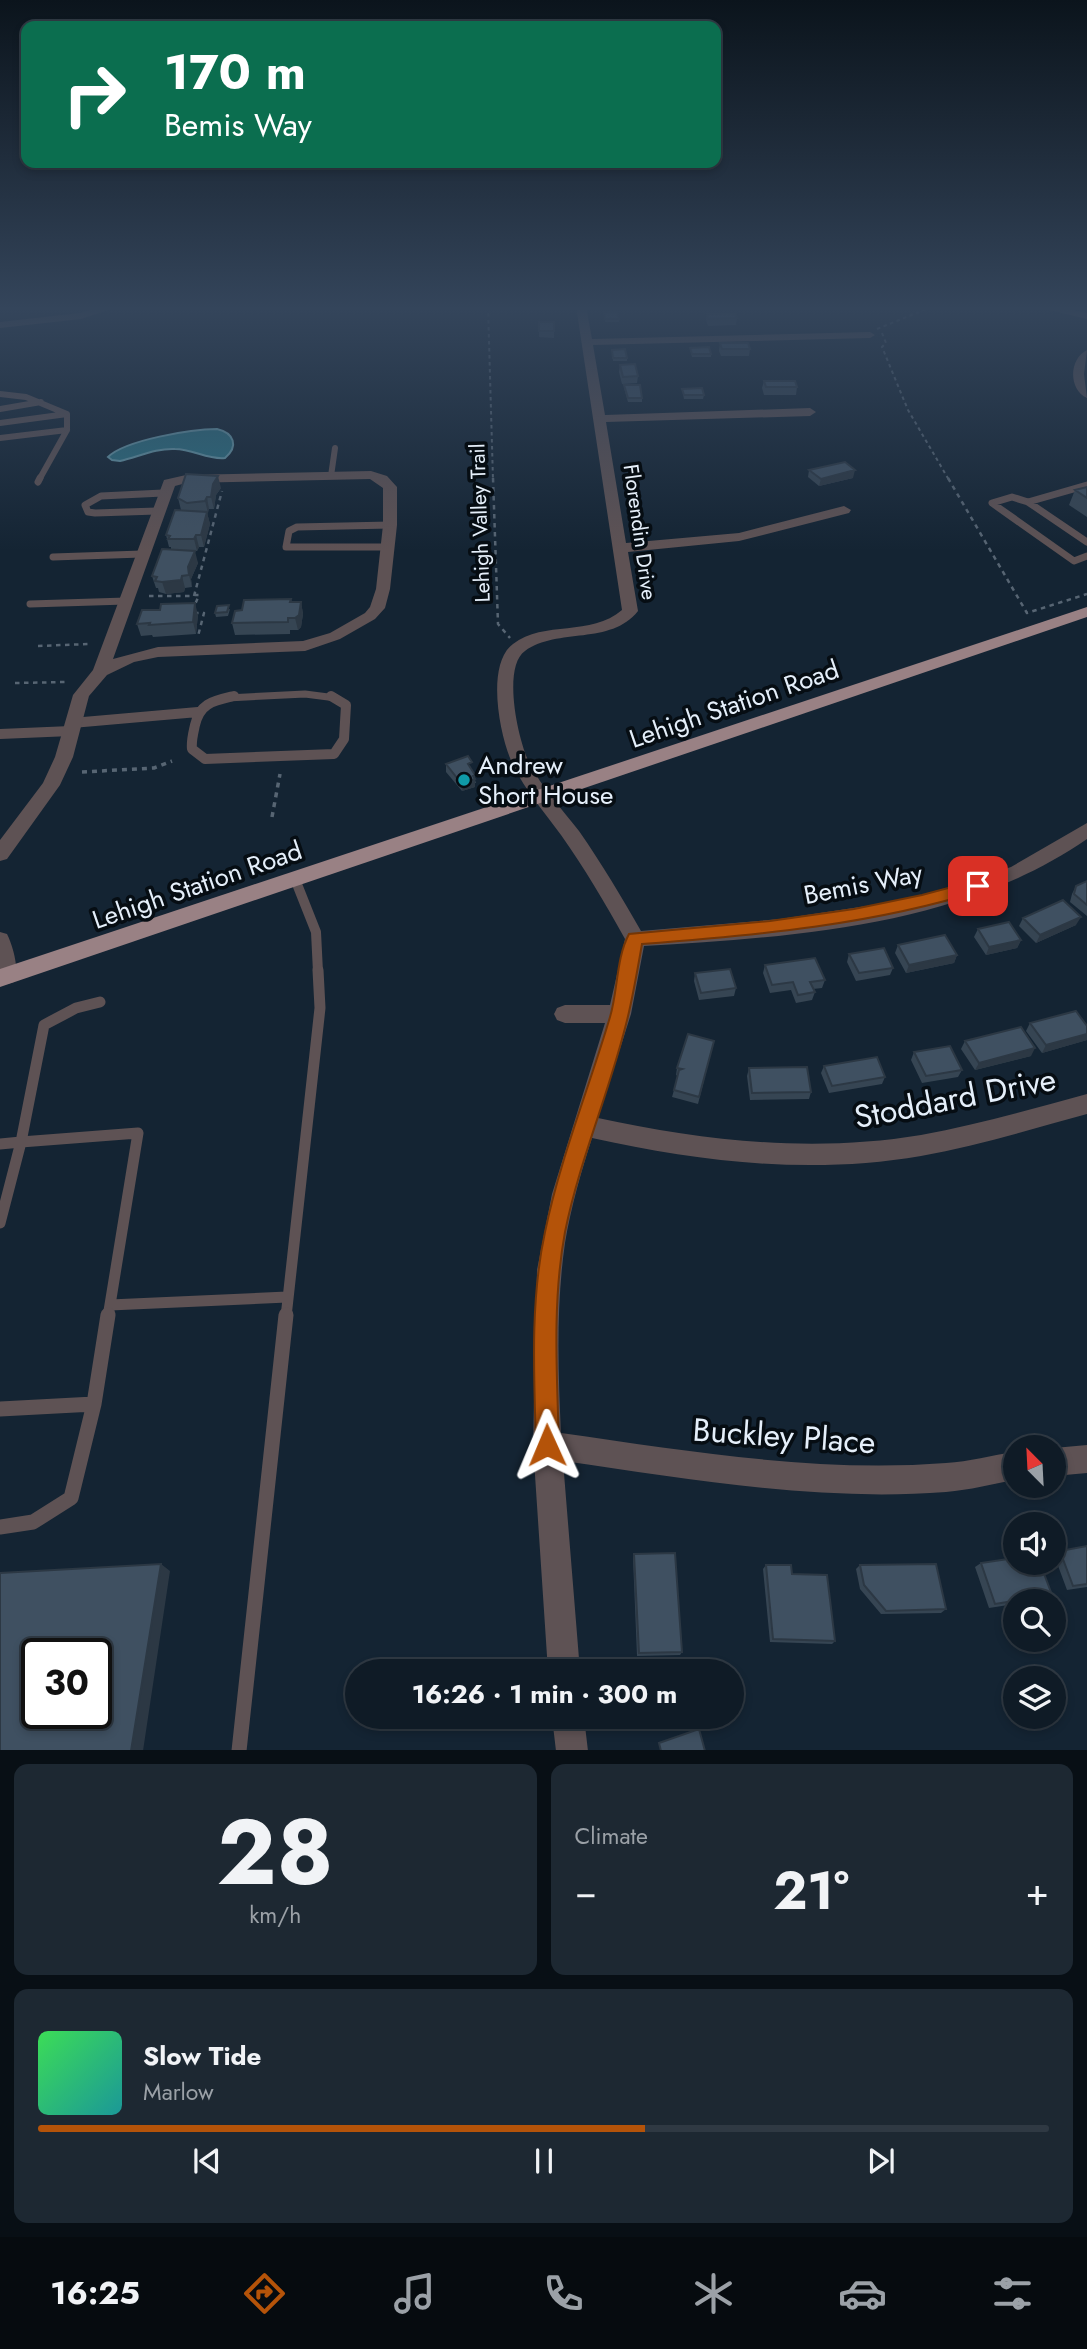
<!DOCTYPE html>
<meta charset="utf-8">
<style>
:root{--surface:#0f1b26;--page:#1d2832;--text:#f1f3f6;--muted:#9ba1a7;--line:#2f3943;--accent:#b45309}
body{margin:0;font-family:Jost,sans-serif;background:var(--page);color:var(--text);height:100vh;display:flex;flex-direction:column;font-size:26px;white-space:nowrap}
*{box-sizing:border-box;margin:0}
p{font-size:23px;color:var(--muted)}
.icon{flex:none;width:38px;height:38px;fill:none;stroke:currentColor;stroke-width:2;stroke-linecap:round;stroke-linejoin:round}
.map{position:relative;height:1750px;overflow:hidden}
.sheet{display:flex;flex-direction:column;gap:14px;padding:14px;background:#080f15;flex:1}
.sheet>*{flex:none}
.hud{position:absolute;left:21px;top:21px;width:700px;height:147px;border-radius:14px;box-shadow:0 4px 10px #0003,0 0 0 2px var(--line);background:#0b6e4f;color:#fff;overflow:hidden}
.needle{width:46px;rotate:336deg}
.tools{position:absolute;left:1003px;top:1435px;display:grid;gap:14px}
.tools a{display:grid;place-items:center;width:63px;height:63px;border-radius:50%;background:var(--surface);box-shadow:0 4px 10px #0003,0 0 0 2px var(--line);font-size:35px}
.speed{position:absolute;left:21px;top:1638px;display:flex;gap:14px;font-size:35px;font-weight:700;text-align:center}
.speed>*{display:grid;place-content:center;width:91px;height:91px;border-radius:50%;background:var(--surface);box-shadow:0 4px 10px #0003,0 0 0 2px var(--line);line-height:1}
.speed .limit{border:4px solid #111;border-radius:10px;background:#fff;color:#111}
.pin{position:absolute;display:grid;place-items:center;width:60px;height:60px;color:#fff;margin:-30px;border-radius:14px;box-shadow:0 4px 10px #0006}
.me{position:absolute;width:77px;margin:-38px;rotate:359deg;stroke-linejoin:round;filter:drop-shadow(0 0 5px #0008)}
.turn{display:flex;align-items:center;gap:24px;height:147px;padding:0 28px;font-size:32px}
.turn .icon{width:91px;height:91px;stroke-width:2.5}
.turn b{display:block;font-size:49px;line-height:60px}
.big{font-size:52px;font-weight:700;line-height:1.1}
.sheet .widget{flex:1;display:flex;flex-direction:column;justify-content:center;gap:10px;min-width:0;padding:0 24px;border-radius:14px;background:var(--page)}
.sheet .dial{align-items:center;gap:0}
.dial b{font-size:91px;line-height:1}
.song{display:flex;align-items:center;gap:21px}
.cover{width:84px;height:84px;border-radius:10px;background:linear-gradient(135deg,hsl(130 70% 55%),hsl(180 70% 35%))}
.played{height:7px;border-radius:4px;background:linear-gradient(90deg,var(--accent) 60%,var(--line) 60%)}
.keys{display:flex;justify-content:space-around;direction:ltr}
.heat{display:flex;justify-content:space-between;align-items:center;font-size:38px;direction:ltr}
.sheet .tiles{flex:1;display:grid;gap:14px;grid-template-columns:1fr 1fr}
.widget:last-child{grid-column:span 2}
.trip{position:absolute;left:345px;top:1659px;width:399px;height:70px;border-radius:35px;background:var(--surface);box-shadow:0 4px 10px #0003,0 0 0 2px var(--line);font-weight:700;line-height:70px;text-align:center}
.tab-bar{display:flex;height:112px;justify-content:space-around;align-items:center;background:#060b0f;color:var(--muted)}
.tab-bar .icon{width:49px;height:49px}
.tab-bar .selected{color:var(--accent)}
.tab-bar b{font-size:32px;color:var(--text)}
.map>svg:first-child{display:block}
.water{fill:#2c7082;stroke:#6496a6;stroke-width:2}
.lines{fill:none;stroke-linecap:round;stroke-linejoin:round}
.path-far2{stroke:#576573;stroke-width:2;stroke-dasharray:3.5 3.5;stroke-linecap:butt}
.path-far1{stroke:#576573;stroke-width:2.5;stroke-dasharray:4.5 4.5;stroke-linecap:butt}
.path{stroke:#576573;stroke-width:3.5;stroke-dasharray:5 5;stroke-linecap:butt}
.service-far4{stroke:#5e5254;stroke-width:6}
.service-far3{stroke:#5e5254;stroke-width:7}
.service-far2{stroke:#5e5254;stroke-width:10}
.service-far1{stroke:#5e5254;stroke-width:11}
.service{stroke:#5e5254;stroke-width:15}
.minor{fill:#5e5254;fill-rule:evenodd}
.primary{fill:#998184;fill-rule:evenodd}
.wall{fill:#364553}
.shaded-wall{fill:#2c3844}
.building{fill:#3f5061;stroke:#2c3844;stroke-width:2;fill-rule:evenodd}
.route{fill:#b45309;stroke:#753606;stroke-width:2}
.culture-dot{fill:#0f9aa8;stroke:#060d13;stroke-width:2.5}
.labels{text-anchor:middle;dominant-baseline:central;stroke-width:7;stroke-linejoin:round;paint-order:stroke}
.far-street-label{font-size:21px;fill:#e5effa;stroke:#060d13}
.street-label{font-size:26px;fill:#e5effa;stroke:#060d13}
.poi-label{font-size:26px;fill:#e5effa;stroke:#060d13;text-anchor:start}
.near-street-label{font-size:32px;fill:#e5effa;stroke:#060d13}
</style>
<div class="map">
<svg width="1087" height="1751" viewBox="0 0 1087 1751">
<rect width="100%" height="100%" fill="#142433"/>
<path class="water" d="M217 429C234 433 239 446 225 458 208 460 193 449 175 449 156 448 138 457 120 461L112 460 108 457C125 440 192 429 217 429Z"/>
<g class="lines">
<path class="path-far2" d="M488 306 493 480
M877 329 931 307 950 306
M882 333 886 343 882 347 908 410 949 480"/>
<path class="path-far1" d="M493 478 498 624 510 638
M948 478 1027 613 1087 594
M194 595H199L194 607
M149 596H194L222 491
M194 613H204L198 636
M38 646 89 644
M15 683 66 682"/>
<path class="path" d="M82 772 154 768 172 761
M272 817 280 774"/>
<path class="service-far4" d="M0 394 26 397 67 414V430L0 438
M0 409 41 402
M0 423 67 414
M331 476 335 448
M39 480 67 430"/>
<path class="service-far3" d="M38 482 40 478
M1087 485 1028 502 1087 542
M1028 502 1012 497 992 503 1074 561 1087 556
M157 511 95 513 88 512 85 505 101 496 163 493
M387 547H286L289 531 297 527 390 525
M53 557 142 554
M30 604 126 601
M227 698 305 694 336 698"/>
<path class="service-far2" d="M234 696C213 701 200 703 195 725 193 734 191 741 192 749L205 759 334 754 344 739 346 705 331 696
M72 723 198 712
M0 734 71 731
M295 879 316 932 318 972"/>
<path class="service-far1" d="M100 1002 76 1008 44 1025 21 1142 138 1133 108 1317
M0 1144 21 1142 0 1223
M110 1305 287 1297
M286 1317 320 1008 318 970"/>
<path class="service" d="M0 1409 94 1404 108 1315
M0 1527 33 1522 71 1498 94 1404
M239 1751 286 1315"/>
<path class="minor" d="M103 306H120L81 319 0 328V322L80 313Z
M576 306H586L592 339 870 332 875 335 870 338 593 345 605 415 810 408 816 412 810 416 606 422 626 543 739 533 844 506 851 510 849 513 739 541 628 552 638 611C610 646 558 627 525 651 502 667 518 740 529 762 541 787 562 809 579 831 602 864 621 896 641 931L780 919 880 904 929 894 1011 867 1087 823V839C960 927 793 937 644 946L631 1014 598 1118C704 1141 813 1153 921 1135 977 1125 1032 1109 1087 1094V1114C1032 1129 977 1146 921 1156 811 1175 700 1162 592 1138 581 1172 571 1207 565 1243 556 1305 558 1371 561 1433 688 1451 817 1473 946 1463 969 1462 992 1455 1015 1452V1480C992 1484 970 1490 946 1492 818 1502 689 1479 563 1461L580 1671H548L533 1445 537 1270 552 1194 605 1023H565L557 1020 554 1014 557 1008 565 1005H610L625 939C605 903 585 869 561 835 545 813 525 790 513 765 500 738 485 665 513 644 544 620 591 637 622 610Z
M1032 306H1054L1087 313V319Z
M1087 350 1084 374 1087 398C1068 389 1069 359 1087 350Z
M371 471 387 476 397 487V525L390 589 385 608 375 619 340 639 305 651 158 657 134 662 107 675 89 696 73 757 60 785 7 859 0 861V840L43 783 55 757 73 695 93 670 164 480 186 475ZM370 479 383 488V525L376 589 370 607 365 613 330 633 303 641 158 647 113 659 175 486 186 483Z
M0 932 7 934C13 946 20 971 14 982L7 984 0 982Z
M1087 1445V1473L1054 1476V1448Z
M552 1717H584L588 1751H556Z"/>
<path class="primary" d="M1087 607V617L0 987V969Z"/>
</g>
<path class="wall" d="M536 306H550V308H536Z
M604 312 619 319V322H605Z
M707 314 737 318 736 325 708 326 706 320Z
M539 322H554V338L539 337Z
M720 343 750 349 749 356H721L719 351Z
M690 348 711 354V357H692Z
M612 350 627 358V361H613Z
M620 365 638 376 637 383 622 384 619 372Z
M764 381 797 387 796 395H764L762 388Z
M624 385 642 398V402H628L624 388Z
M682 389 704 395 703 399H684Z
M809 470 853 478 819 486 808 477Z
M1087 487V517L1069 505 1075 490Z
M221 488 216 495 214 509H209L207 513 210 524 204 547H199L197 551H191L198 563 191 579 192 587 185 588 184 592 166 594 159 592 158 588H156L152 576 171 549V547H169L166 535 182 510H181L178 498Z
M291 599 292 602H301L303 614 301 627 298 630H290V634L235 635 232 623 242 610Z
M230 609 228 616 216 617 215 613Z
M198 615 196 634 153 637 152 635 141 636 137 624Z
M446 764 472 770 476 783H475V787L462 791 446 772Z
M1087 881V916L1070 902 1072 894 1076 886Z
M1023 918 1076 925 1036 943 1019 926Z
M978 929 1021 940 1017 948 986 955 974 937Z
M898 945 957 955 954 963 906 973 895 953Z
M849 954 893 968 890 975 856 981 847 962Z
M765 965 825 980 822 988 813 989 815 992 812 1000 796 1003 791 990 770 993 763 973Z
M695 973 736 988 734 996 699 1000 694 981Z
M1030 1023 1087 1026V1040L1042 1053 1026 1031Z
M714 1041 698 1104 672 1097 678 1076 676 1075 677 1068Z
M965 1041 1031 1056 975 1070 961 1049Z
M914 1052 962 1070 958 1077 922 1083 911 1060Z
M824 1066 885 1077 882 1084 829 1093 821 1073Z
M749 1068 811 1092 809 1099 750 1100 747 1076Z
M1087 1546V1587L1067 1590 1054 1555 1060 1551Z
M634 1554 682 1652 680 1655 637 1656 633 1558Z
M981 1563 1052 1595 1045 1599 1030 1601H1015V1604L989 1608 975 1567Z
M766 1565 835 1641 832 1644 770 1642 763 1569Z
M860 1565 946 1609 941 1613 881 1614 860 1589 856 1569Z"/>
<path class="shaded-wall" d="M855 470 853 478 819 486 821 479Z
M218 476 221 488 216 495 214 509 211 497 213 484Z
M207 497 209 509 208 513 205 501Z
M207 512 210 524 204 547 201 535Z
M196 535 199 547 197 551 194 539Z
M195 551 198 563 191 579 192 587 189 575 188 567Z
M182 576 185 588 184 592 166 594 162 582Z
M301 602 303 614 301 627 298 630 295 618Z
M195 603 198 615 196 634 193 622Z
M475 775V787L462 791 461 783Z
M1081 917 1076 925 1036 943 1040 935Z
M1021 940 1017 948 986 955 989 947Z
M957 955 954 963 906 973 909 965Z
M1087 1034V1040L1042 1053 1046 1045Z
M1035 1048 1031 1056 975 1070 979 1063Z
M161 1564 170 1571 143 1751H131Z"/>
<path class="building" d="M617 311 619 319H605L604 312Z
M735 313 737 318 708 319 707 314Z
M539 322H554V331H539Z
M720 343H748L750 349H722Z
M709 347 711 354H692L690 348Z
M625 349 627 358H613L612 350Z
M635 364 638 376 623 377 620 365Z
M764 381H795L797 387H766Z
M624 385H640L642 398H628Z
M702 388 704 395H684L682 389Z
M845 462 855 470 821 479 809 470Z
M186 474 218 476 213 484 211 497H207L205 501 187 503 178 498Z
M1087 487V498L1075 490Z
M175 510 207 512 201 535H196L194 539H168L170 536 166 535Z
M162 549 195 551 188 567 189 575 182 576 181 580 162 582 155 581 157 577 152 576Z
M291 599 290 602H301L299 615 295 618H288V622L232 623 235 611 242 610 244 600Z
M195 603 193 622 149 625 150 623 137 624 142 610H160L161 604Z
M229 605 227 612 215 613 217 606Z
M468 756 472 762 468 764 475 775 473 776 475 779 461 783 446 764Z
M1087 881V905L1074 894 1076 886Z
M1063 900 1081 917 1040 935 1023 918Z
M1009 922 1021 940 989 947 978 929Z
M945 935 957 955 909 965 898 945Z
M884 948 893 968 859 973 849 954Z
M815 958 825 980 810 982 815 992 798 995 793 982 772 985 765 965Z
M730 969 736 988 701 993 695 973Z
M1076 1011 1087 1026V1034L1046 1045 1030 1023Z
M1021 1027 1035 1048 979 1063 965 1041Z
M688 1034 714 1041 699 1097 674 1090 679 1070 682 1069 677 1068Z
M950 1046 962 1070 926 1076 914 1052Z
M877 1057 885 1077 832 1086 824 1066Z
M807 1067 811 1092 752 1093 749 1068Z
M1087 1546V1584L1073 1586 1060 1551Z
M675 1553 682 1652 639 1653 634 1554Z
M1015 1558V1563H1040L1052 1595 995 1604 981 1563Z
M161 1564 131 1751H0V1573ZM37 1654H96V1713H37Z
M936 1564 946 1609 886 1611 864 1585 860 1565Z
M766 1565H791L792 1574 827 1575 835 1641 773 1639Z
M699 1729 705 1751H661L659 1743Z"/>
<linearGradient id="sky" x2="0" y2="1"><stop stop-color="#0b141c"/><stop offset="0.56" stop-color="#34455b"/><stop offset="1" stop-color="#34455b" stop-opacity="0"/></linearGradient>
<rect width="1087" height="551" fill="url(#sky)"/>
<path class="route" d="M978 880 983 882 986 886 983 890C872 925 758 935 642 944 638 967 634 990 629 1012 612 1087 580 1157 565 1232 552 1302 557 1375 559 1445L556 1453 547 1457 539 1453 536 1445C534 1375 530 1301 545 1232 560 1159 589 1088 610 1017 618 991 616 958 629 934L770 921 854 909 922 895Z"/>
<circle class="culture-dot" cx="464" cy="780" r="7"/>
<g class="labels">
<g class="far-street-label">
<text transform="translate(480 523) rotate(-92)">Lehigh Valley Trail</text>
<text transform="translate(640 532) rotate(82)">Florendin Drive</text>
</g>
<g class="street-label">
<text transform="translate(734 704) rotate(-19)">Lehigh Station Road</text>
<text transform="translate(863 884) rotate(-11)">Bemis Way</text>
<text transform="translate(197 885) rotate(-19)">Lehigh Station Road</text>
</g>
<g class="poi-label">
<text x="478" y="765">Andrew<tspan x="478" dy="30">Short House</tspan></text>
</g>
<g class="near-street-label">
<text transform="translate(955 1098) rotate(-11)">Stoddard Drive</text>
<text transform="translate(784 1436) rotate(4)">Buckley Place</text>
</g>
</g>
</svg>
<div class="tools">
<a><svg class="needle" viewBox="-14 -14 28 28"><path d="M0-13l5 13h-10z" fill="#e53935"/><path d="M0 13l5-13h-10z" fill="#9ba1a7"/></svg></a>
<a><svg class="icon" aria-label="sound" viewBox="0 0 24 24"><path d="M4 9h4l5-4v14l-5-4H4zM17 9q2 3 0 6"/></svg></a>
<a><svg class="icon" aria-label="search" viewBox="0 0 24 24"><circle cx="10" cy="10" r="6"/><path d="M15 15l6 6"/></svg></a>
<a><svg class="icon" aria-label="layers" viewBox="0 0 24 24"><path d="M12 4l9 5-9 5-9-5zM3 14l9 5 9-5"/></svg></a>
</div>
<div class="speed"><div class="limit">30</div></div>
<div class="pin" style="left:978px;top:886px;background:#d93025"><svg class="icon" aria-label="arrive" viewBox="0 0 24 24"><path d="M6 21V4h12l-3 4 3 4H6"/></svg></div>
<svg class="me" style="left:547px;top:1445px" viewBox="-20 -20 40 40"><path d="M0-17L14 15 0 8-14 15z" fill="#b45309" stroke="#fff" stroke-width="4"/></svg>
<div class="trip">16:26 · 1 min · 300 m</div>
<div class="hud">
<div class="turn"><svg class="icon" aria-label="right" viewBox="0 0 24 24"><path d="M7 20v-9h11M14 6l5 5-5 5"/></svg><div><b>170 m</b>Bemis Way</div></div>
</div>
</div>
<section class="sheet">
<div class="tiles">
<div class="widget dial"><b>28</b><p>km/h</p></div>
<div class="widget"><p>Climate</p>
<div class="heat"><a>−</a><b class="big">21°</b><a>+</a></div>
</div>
<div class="widget">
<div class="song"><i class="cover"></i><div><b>Slow Tide</b><p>Marlow</p></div></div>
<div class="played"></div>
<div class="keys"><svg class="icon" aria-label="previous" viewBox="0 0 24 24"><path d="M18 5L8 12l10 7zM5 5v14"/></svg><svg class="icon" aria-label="pause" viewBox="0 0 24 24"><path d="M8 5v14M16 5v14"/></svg><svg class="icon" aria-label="next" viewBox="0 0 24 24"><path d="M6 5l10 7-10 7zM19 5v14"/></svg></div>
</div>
</div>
</section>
<nav class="tab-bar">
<b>16:25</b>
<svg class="icon selected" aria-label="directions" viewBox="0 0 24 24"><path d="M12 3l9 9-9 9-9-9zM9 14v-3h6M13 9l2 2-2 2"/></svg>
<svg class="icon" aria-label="music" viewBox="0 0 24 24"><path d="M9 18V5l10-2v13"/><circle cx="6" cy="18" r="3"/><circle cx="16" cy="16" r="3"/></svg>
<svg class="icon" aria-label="phone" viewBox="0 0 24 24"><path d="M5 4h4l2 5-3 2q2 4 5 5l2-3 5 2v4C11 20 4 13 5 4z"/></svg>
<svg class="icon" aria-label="climate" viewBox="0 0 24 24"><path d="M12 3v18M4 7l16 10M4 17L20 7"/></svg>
<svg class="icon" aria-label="car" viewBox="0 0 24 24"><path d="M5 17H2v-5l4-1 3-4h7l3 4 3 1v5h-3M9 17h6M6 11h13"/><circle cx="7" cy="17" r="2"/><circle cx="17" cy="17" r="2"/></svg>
<svg class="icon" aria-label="filters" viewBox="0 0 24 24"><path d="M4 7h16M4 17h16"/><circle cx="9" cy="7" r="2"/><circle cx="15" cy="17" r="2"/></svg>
</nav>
